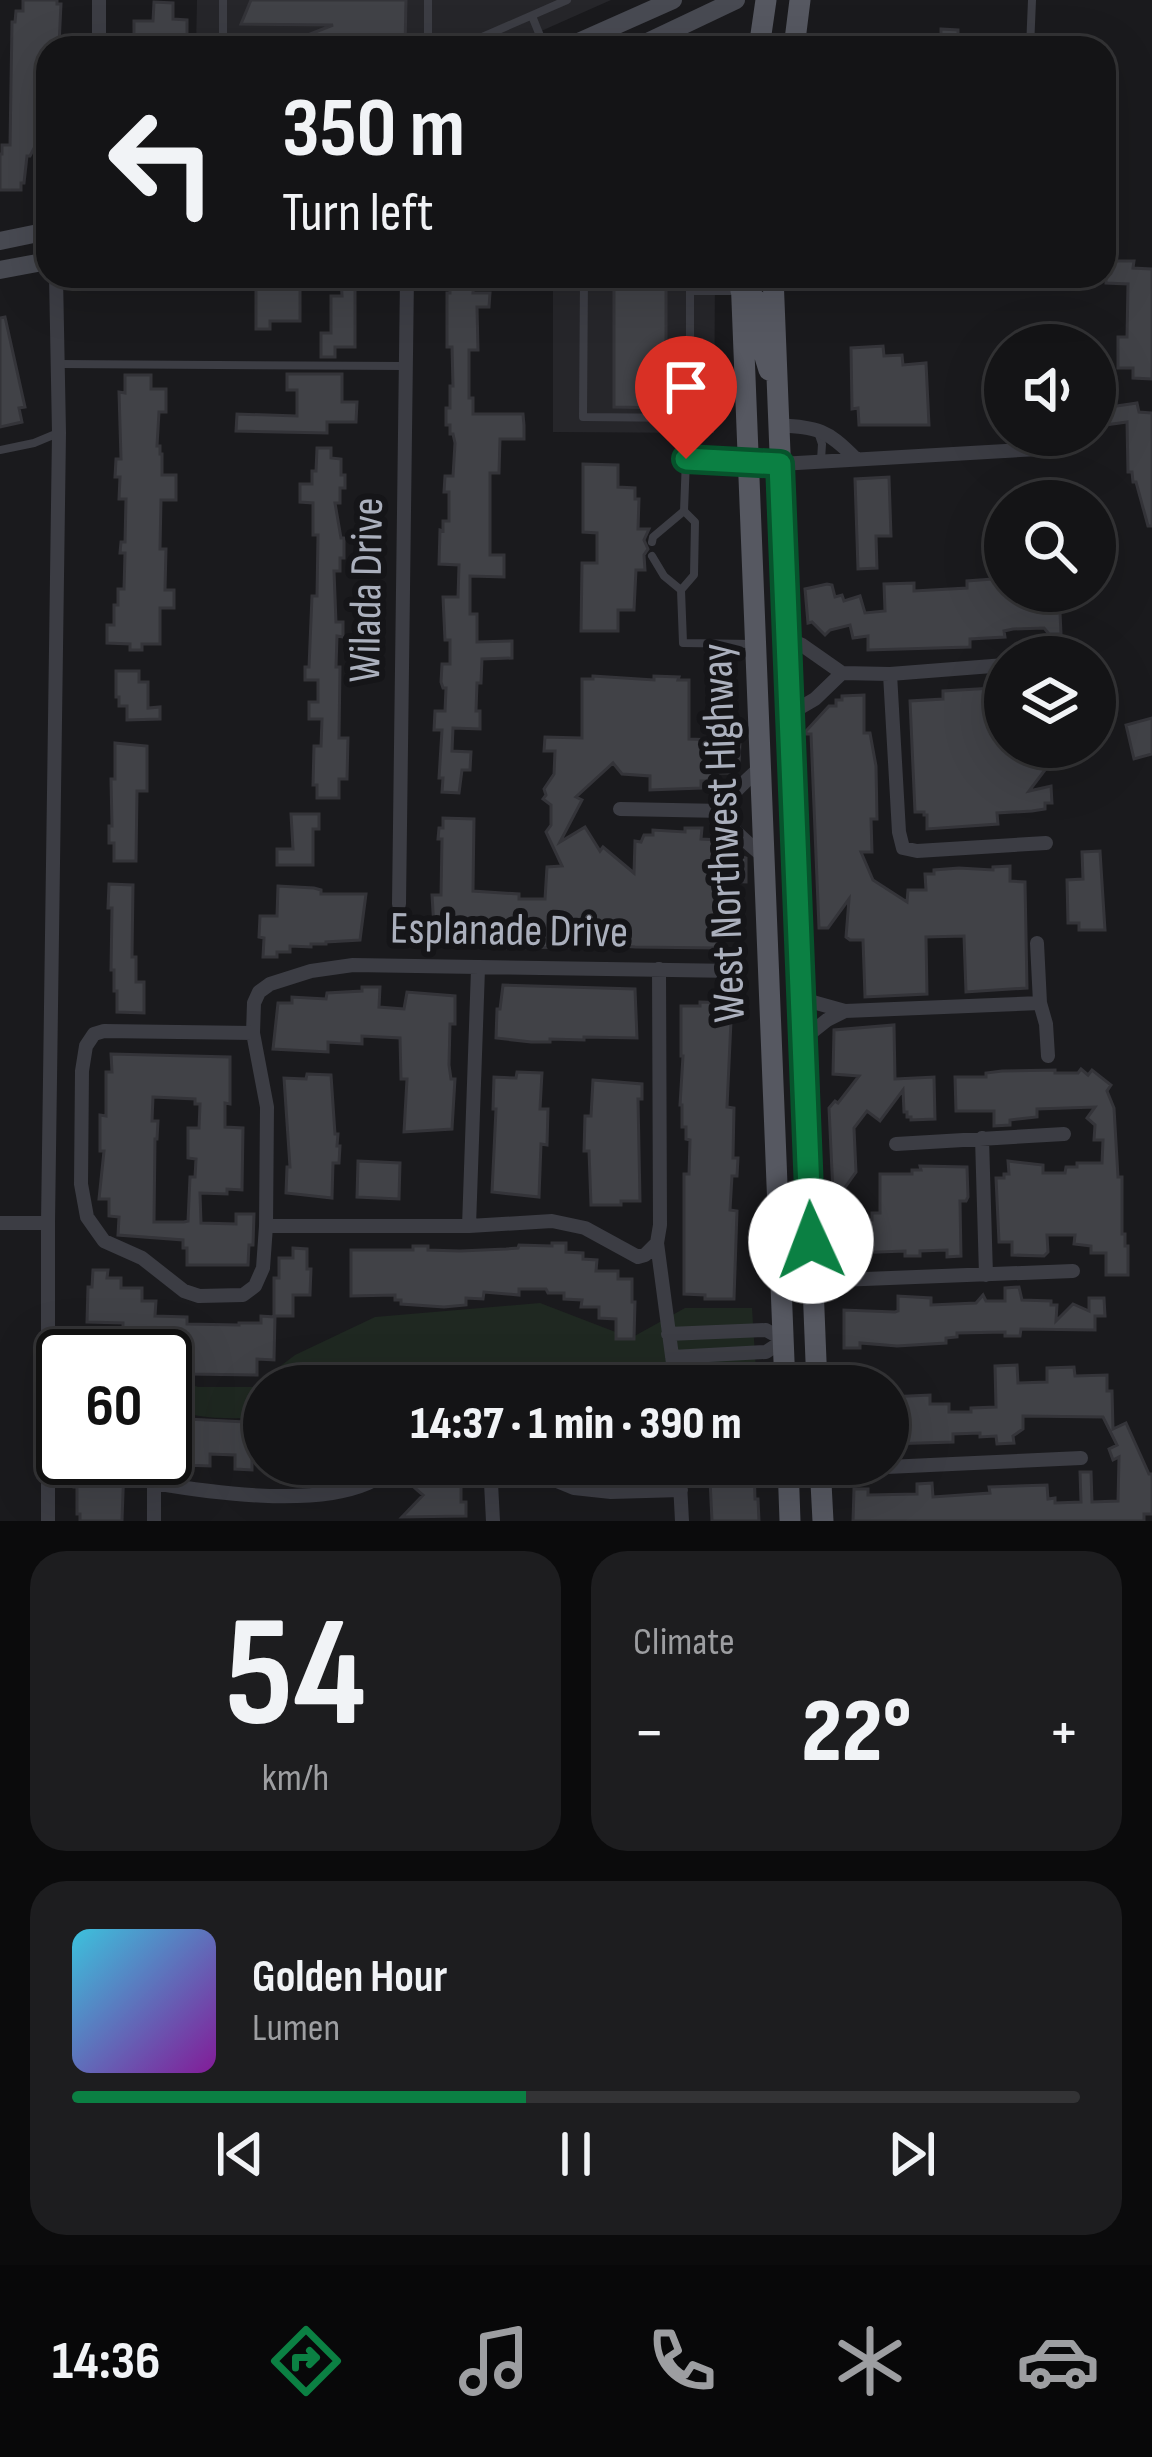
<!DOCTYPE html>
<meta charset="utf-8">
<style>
:root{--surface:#141416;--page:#1d1d1f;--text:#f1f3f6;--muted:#9d9ea1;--line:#333335;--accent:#0b8043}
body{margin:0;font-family:"Sofia Sans Condensed",sans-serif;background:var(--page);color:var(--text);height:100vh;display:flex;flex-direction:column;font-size:45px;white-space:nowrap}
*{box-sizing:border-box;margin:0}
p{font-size:39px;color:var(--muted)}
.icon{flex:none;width:66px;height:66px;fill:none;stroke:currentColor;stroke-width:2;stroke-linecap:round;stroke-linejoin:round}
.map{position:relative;height:1521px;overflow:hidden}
.sheet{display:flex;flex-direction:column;gap:30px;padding:30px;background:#0b0b0c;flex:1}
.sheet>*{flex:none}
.top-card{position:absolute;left:36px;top:36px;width:1080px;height:252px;border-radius:36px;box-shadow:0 12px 48px #0002,0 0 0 3px var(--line);background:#141416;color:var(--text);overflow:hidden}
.tools{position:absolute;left:984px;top:324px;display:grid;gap:24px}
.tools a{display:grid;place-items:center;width:132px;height:132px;border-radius:50%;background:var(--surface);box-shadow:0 12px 48px #0002,0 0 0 3px var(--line);font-size:60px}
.speed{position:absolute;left:36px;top:1329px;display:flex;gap:24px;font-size:60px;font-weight:700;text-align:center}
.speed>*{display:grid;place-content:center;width:156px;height:156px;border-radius:50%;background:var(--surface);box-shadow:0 12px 48px #0002,0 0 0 3px var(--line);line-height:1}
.speed .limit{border:6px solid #111;border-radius:18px;background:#fff;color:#111}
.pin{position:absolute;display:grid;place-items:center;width:102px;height:102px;color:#fff;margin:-123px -51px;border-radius:50% 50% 50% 0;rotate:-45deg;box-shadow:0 0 12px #0007}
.pin .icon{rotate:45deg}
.me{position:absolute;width:132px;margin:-66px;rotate:358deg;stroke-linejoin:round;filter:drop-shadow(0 0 9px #0008)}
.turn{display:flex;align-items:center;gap:42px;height:252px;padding:0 48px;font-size:54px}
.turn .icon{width:156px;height:156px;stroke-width:2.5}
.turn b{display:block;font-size:84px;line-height:102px}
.big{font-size:90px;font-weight:800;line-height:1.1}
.sheet .card{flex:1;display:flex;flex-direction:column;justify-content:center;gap:18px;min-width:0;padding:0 42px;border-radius:36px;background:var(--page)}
.sheet .dial{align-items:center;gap:0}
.dial b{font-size:156px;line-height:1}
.song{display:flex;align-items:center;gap:36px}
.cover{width:144px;height:144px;border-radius:18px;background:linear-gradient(135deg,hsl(190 70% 55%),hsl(290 70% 35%))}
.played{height:12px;border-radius:6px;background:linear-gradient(90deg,var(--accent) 45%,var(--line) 45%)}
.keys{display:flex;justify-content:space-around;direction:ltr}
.heat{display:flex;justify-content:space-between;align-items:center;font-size:66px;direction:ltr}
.sheet .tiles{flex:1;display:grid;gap:30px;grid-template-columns:1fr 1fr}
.card:last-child{grid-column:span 2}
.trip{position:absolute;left:243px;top:1365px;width:666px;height:120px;border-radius:60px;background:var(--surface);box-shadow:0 12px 48px #0002,0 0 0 3px var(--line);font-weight:800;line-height:120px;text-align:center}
.tab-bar{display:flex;height:192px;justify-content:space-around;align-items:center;background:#080809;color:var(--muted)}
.tab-bar .icon{width:84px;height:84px}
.tab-bar .active{color:var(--accent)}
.tab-bar b{font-size:54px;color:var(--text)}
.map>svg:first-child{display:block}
.built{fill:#26262a}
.green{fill:#1f2821}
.building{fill:#414247;stroke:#343439;stroke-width:3;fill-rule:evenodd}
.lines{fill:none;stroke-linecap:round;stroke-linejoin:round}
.service{stroke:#3c3d44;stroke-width:8}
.minor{stroke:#3c3d44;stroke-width:14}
.secondary{stroke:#484a52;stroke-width:18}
.primary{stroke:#565861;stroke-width:21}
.route-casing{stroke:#07532c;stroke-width:30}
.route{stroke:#0b8043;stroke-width:21}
.labels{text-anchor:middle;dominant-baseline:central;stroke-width:12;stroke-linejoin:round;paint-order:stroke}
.street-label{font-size:45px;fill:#abb0bd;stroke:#151518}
</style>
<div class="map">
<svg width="1152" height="1521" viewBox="0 0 1152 1521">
<rect width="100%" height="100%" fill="#1a1a1d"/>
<path class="built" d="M197 0H611L503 48H196Z
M553 276H715L714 433 553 432Z"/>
<path class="green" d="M540 1303 631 1338 685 1308H752L757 1386H572L546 1373 481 1364 425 1367 363 1375 339 1386H264V1416L259 1418C227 1418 193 1421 165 1404V1374L198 1387H253L295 1355 375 1317Z"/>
<path class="building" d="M23 0H57V4H61L59 45H48V111H42L41 135 30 156H27L24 183H21V190H0V154H2V145H10L12 22H15L16 11H23Z
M251 0H406L405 48H275L333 25 241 24Z
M154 2 173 3V19L187 20V38H167V43L134 42V21H153Z
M941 29 958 30V36H970V48H906V35L941 36Z
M1115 261H1134L1133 268 1152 269V379L1133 378V368H1118V337H1127L1128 284 1106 283V262Z
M256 276H300V321H270V329H256Z
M341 276H358L359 287H355V347H335V357H321V333H331V296H342Z
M450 276H474L473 293H490L489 307H477L478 350H469V398H473V414H523L524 425V439H500L499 473H490V555H504V577L470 576V614H477V642L512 641V658L482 659 481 683H477L476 711H480V729L453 728 452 751 471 752 470 770H462L459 793 442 792 443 778H439L442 730H434L435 711H445L446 688H443L441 682 442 664H450V640H445L443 597H458L459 565 439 564 440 530 443 531V521H449V492H444L445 476H453L455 443 453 434H450V425H446V408H450V386H453L452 347H447V293H450Z
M614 276H666V408L614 407Z
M5 317 25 407 19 408 22 422 0 427V318Z
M883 346 884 356 902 355 903 365 926 363 929 425H859L858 408 852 409 851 348Z
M287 374H342V402H357L356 422H327V433L236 431 237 414 297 416V390H287Z
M125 375H151V389H166V412H159L157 446H160V454H162V475H176V500H161L160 549H166L165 590H174V608H160V644H142V650H130V644L107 643V625H114V605H118V589H124L125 553H120L121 542H125L126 499H119L120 477H115L116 459H121L119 392 125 393Z
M1137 403 1139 412 1152 413V526H1148L1136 482H1133L1132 472H1128L1127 422 1105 425 1103 408Z
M317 448H331V458L341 459V475H345V488H340V503H335L341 538H344V558H340V571H334L336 622H343V637L337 636 336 667H340L339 738H348L347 779H339V798H317V785H313L314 746H321L322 719H309V702H318V680H305V667H309L312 596H317L318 535H313V503L300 502V484H312V471H316Z
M583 464 618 465V487L635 488V499H639L638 529H649L644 540 648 549 644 555 645 570H636L634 610H618V631H581L582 563H597V533L583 532Z
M889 477 891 536H876L877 568 858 569 855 479Z
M1005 578V591H1059L1061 634H1049L1044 628 1013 629 1004 631 1005 637 970 639V647L868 650V636L853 638 850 625 830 630 825 635 812 622 808 623 805 589 827 584 832 585 835 597 842 595 844 601 860 596 865 613 885 611 884 584 914 583V591L967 588V581Z
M116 671H139V682H148V708L160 707V719L127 720V706H119V697H116Z
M593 676 654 680V676L679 677 678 680H689V739L740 741 739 764 730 773H718V781H701V788L650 790V776L622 774 613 763 576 797 582 800 560 842 585 827 600 851 603 847 634 873 635 841 641 842 644 835H653V830L685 832V828H702L701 839 719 840V847L733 848V853L746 858V882L721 881 717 948 635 947 572 942 571 947 506 948 487 943 435 945 432 895H441L442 839H438L439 828H443V818L474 819 473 891 519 894V899H545L547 867 562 866 546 832 551 825V805L543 799 546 795 544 789 554 774 555 751H544L545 737 582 738V679H593Z
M993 688 994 711H1005V747H1047L1048 766 1029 791 1051 786 1052 803H1045V809L1032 811 997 813 998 824 927 829V815H924V812H915L910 701 943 699V691Z
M864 695V733H870L876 766 877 819H871L872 852H861L873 880 907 902 908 890H926L925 874H934V870L959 868 993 870V867L1010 866V881L1025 882 1027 988 966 992 964 936 926 937 927 994 865 997 863 940H850L846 937 849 899 828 928H819L811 734H806V731L829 706H836V700H842V696Z
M1152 718V754L1134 759 1126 725Z
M115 743 147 746V791H137L136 861H114V843H109V826H112L111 779H115Z
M291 814H319V829H313V865H277V849H293Z
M1100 851 1105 930H1079V923H1068L1067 880 1083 879 1082 852Z
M109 884 133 885 132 957H136V982H144V1013L117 1012V991H114V970H111L112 908H108Z
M278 886 314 888 321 890V894H366L360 940 326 942V944H311V947L290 946V952H277V957H263L264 938 259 937 260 916H277Z
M503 985 635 989 637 1038 584 1037V1040L550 1039V1042H531L496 1038 497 1009H500Z
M362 987H380L379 1007 404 1009 407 992 455 996V1024H450L449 1065 451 1079H455L452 1129 404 1132 407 1079H401L400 1038 362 1036V1044L328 1042V1052L273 1049 278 1003H292V997L326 999 327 993 362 991Z
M700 1002 727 1003V1021H731L727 1107 734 1108 733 1158H738L737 1176H732L730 1210 737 1211 734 1299H705V1295L684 1294V1174H689L690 1140 686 1139V1127H682V1105H680L683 1056H681V1006H700Z
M894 1025 895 1079 934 1077 935 1119 911 1120V1117H907V1112H904L903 1090 880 1121 867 1111 854 1128 856 1172 841 1193H833L829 1108 835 1101 838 1103 859 1076 833 1074 834 1030Z
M111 1054 230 1057V1104L225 1103V1127L243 1128 242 1190 227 1189V1194L200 1193 201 1223 236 1224V1214H254L253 1245H249L248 1265H187V1248H183V1240L118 1235 119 1217 109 1216V1199H99L104 1151H100V1115L106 1116V1072H112ZM153 1097 195 1099V1104H200L199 1128H188V1158L196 1159 195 1177H190L188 1221 184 1222H154L155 1139H157L158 1121H152Z
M1081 1069 1088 1075 1092 1070 1111 1085 1107 1091 1114 1108 1118 1177H1122V1234H1125V1246H1128V1275H1106V1253H1091V1246L1074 1244 1075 1235H1047L1048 1252 1044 1256 1012 1255V1242H999L996 1178H1004V1174H1009L1008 1161 1043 1165V1173H1065L1066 1167H1077V1163H1102L1103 1140H1094L1095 1125 1087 1118 1095 1107 1037 1109V1117L1010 1120V1125L994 1126V1111H956L955 1077H986V1073L1002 1071 1055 1070V1073H1078Z
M517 1072 542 1073 540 1109H548L547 1145 541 1144 539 1197 492 1192 496 1109H493L494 1077 516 1078Z
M307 1074 331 1075 335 1134H338L337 1146H340L339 1163H333L332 1198 286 1193 287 1167H290L284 1078 306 1079Z
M593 1080 642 1084V1099H638L640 1201H621V1205H591L589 1151H584L585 1116H591Z
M358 1161 400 1163 399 1199 357 1197Z
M920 1166 967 1167 968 1197 966 1201H960L961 1256 947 1257V1250L920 1251V1256H905V1251L852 1253V1260H835L836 1224H852L853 1219 872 1220V1213H880V1174H912V1170H921Z
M552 1243H566V1252L583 1253V1259L597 1260 596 1271H618V1279H632V1302H635L634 1339H616V1319L599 1318V1307H581L582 1300 564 1299V1293H548L546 1289H519V1295L484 1292 483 1299 466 1298V1305L444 1307 401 1304V1300H395V1295L351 1296V1250H413V1246H428V1250L460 1251 506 1249 518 1248 519 1245 552 1246Z
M293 1248 307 1249V1269H311L310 1295H293V1316H274V1278H279V1258H293Z
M93 1270H108L107 1278H121V1288H142V1301H156L155 1316 187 1317V1324L239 1325V1323H261V1316L275 1317 274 1360 257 1359V1375L188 1374V1368H167L168 1351 141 1350V1334L123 1333V1323L87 1322 88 1287H92Z
M1019 1287 1022 1300 1051 1301V1305H1057L1056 1321 1073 1304 1089 1311V1298H1104L1105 1316H1095V1330L1021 1329 1020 1336H1005V1332L957 1333V1337L946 1338V1343L897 1346 860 1343V1348H844V1310L895 1312 898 1311V1296L931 1298V1305L976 1303 983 1295 986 1301H1005V1288Z
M1017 1365 1018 1383 1047 1382V1368L1074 1367 1075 1376 1107 1375V1391H1112L1113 1429 1126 1423 1149 1474H1152V1514H1144V1521H853L854 1489H868V1495L917 1494V1484L932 1483 933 1497 990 1493 989 1487 1047 1485 1048 1499 1055 1498V1503L1081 1502 1080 1472H1091L1092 1502 1118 1501 1119 1457 1113 1460 1109 1449 1117 1445 1103 1417 1023 1416V1429L1013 1436 1014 1443 997 1444 996 1436 980 1437V1433L953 1434V1442L888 1444V1397L930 1395V1404H949V1412H971V1408L996 1407 995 1366Z
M458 1366H472V1372H490L494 1376 493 1386H420V1376L427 1371 458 1370Z
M187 1419 264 1423V1456H252V1470L235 1469V1455L210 1454V1466L182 1465V1449H175V1423H187Z
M80 1458H114V1465H124L122 1521H80V1514H77V1487H74V1472L80 1473Z
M716 1464H754L755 1499H758L759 1521H712L710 1480H716Z
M461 1481V1502H466V1516L402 1517 423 1495 408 1482Z"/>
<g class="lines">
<path class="service" d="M428 0V48
M532 16 545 48
M223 48V0
M457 48 567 0
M1030 48 1032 0
M584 276 583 417 690 418V276
M690 291H737
M59 364 405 366
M818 432 822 444 821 460
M0 450 34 443 58 433
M742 462 730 459H686L684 511 695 522 694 575 681 590 683 643 754 644
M652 542 653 537 684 511
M652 556 664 576 681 590"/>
<path class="minor" d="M99 48V0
M778 425C819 428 826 429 855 458
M780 464 1038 449
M788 639 802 645 842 673 890 674 1005 665
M890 674 899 832 903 848 917 851 1046 843
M791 713 815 699 842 673
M762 766C709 814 714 813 765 858
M620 809 724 811
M399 904 407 276
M1037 943 1040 1003
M659 969 660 1225 657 1243 676 1386
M802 999 845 1011 1040 1003 1046 1024 1048 1056
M253 1033 104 1031 94 1034 86 1046 82 1071 81 1184 87 1217 104 1241 142 1258 184 1291 199 1296 243 1295 255 1286 263 1268 266 1226 267 1107 253 1033 254 1003 259 992 270 984 311 971 353 965 736 971
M803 1039 827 1020 845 1011
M982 1138 986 1275
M896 1144 1064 1134
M0 1223H48
M266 1226H469L552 1221 585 1228 638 1257 645 1255 657 1243
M469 1226 478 969
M813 1281 1073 1271
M668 1334 766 1330 784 1340 766 1352 672 1357
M490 1464 493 1521
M516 1464 574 1488 611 1492 681 1490
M679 1464 682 1521
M821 1470 1081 1458
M154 1483C213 1493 313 1507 368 1483 380 1478 390 1470 401 1464
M48 1521V1223L59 433 56 276
M154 1521V1458"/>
<path class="secondary" d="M565 48 673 0
M635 48 736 0
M0 241 48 231
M0 270 48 261"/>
<path class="primary" d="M759 48 766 0
M794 48 800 0
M741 276 785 1386
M773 276 817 1386
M741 291 756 300 759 337 769 370
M788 1464 790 1521
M820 1464 823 1521"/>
</g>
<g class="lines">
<g class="route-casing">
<path id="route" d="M686 459 780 464 811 1241"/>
</g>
<use href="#route" class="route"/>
</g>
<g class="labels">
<g class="street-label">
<text transform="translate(367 590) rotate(-89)">Wilada Drive</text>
<text transform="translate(724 833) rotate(-92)">West Northwest Highway</text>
<text transform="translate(509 931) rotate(1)">Esplanade Drive</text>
</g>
</g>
</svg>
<div class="tools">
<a><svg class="icon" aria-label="sound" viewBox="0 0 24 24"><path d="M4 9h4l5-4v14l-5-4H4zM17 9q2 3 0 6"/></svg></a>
<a><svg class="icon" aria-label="search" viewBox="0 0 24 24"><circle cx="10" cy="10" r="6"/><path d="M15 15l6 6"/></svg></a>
<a><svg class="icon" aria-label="layers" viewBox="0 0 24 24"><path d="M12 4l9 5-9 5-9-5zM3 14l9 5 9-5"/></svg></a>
</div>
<div class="speed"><div class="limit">60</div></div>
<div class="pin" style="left:686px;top:459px;background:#d93025"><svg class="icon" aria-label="arrive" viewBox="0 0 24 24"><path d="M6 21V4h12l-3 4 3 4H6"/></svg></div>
<svg class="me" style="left:811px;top:1241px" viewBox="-20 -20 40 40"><circle r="19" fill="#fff"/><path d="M0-13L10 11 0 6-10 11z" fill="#0b8043"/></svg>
<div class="trip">14:37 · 1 min · 390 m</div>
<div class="top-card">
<div class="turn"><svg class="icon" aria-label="left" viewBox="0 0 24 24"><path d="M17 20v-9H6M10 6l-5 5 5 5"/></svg><div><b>350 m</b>Turn left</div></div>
</div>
</div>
<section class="sheet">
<div class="tiles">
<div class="card dial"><b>54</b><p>km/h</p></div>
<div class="card"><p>Climate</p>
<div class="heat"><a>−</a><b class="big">22°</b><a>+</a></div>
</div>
<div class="card">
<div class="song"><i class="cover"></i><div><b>Golden Hour</b><p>Lumen</p></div></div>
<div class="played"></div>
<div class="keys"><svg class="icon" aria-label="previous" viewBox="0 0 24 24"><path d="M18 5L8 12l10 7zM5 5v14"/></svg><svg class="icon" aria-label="pause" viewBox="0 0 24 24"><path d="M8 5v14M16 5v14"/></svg><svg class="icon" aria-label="next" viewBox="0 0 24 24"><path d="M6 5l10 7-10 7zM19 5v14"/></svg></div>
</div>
</div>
</section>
<nav class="tab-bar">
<b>14:36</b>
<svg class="icon active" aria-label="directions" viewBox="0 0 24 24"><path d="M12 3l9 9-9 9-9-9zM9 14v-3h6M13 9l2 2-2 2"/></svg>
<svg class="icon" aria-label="music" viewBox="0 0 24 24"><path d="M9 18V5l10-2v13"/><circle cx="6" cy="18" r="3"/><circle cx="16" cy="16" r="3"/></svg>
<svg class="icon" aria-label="phone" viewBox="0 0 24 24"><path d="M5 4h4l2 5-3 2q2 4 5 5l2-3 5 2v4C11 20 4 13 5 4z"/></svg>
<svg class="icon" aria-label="climate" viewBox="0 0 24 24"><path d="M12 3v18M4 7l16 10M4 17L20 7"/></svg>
<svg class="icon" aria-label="car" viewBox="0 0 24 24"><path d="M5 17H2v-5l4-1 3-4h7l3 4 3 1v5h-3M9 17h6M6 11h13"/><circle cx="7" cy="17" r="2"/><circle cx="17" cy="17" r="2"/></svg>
</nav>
